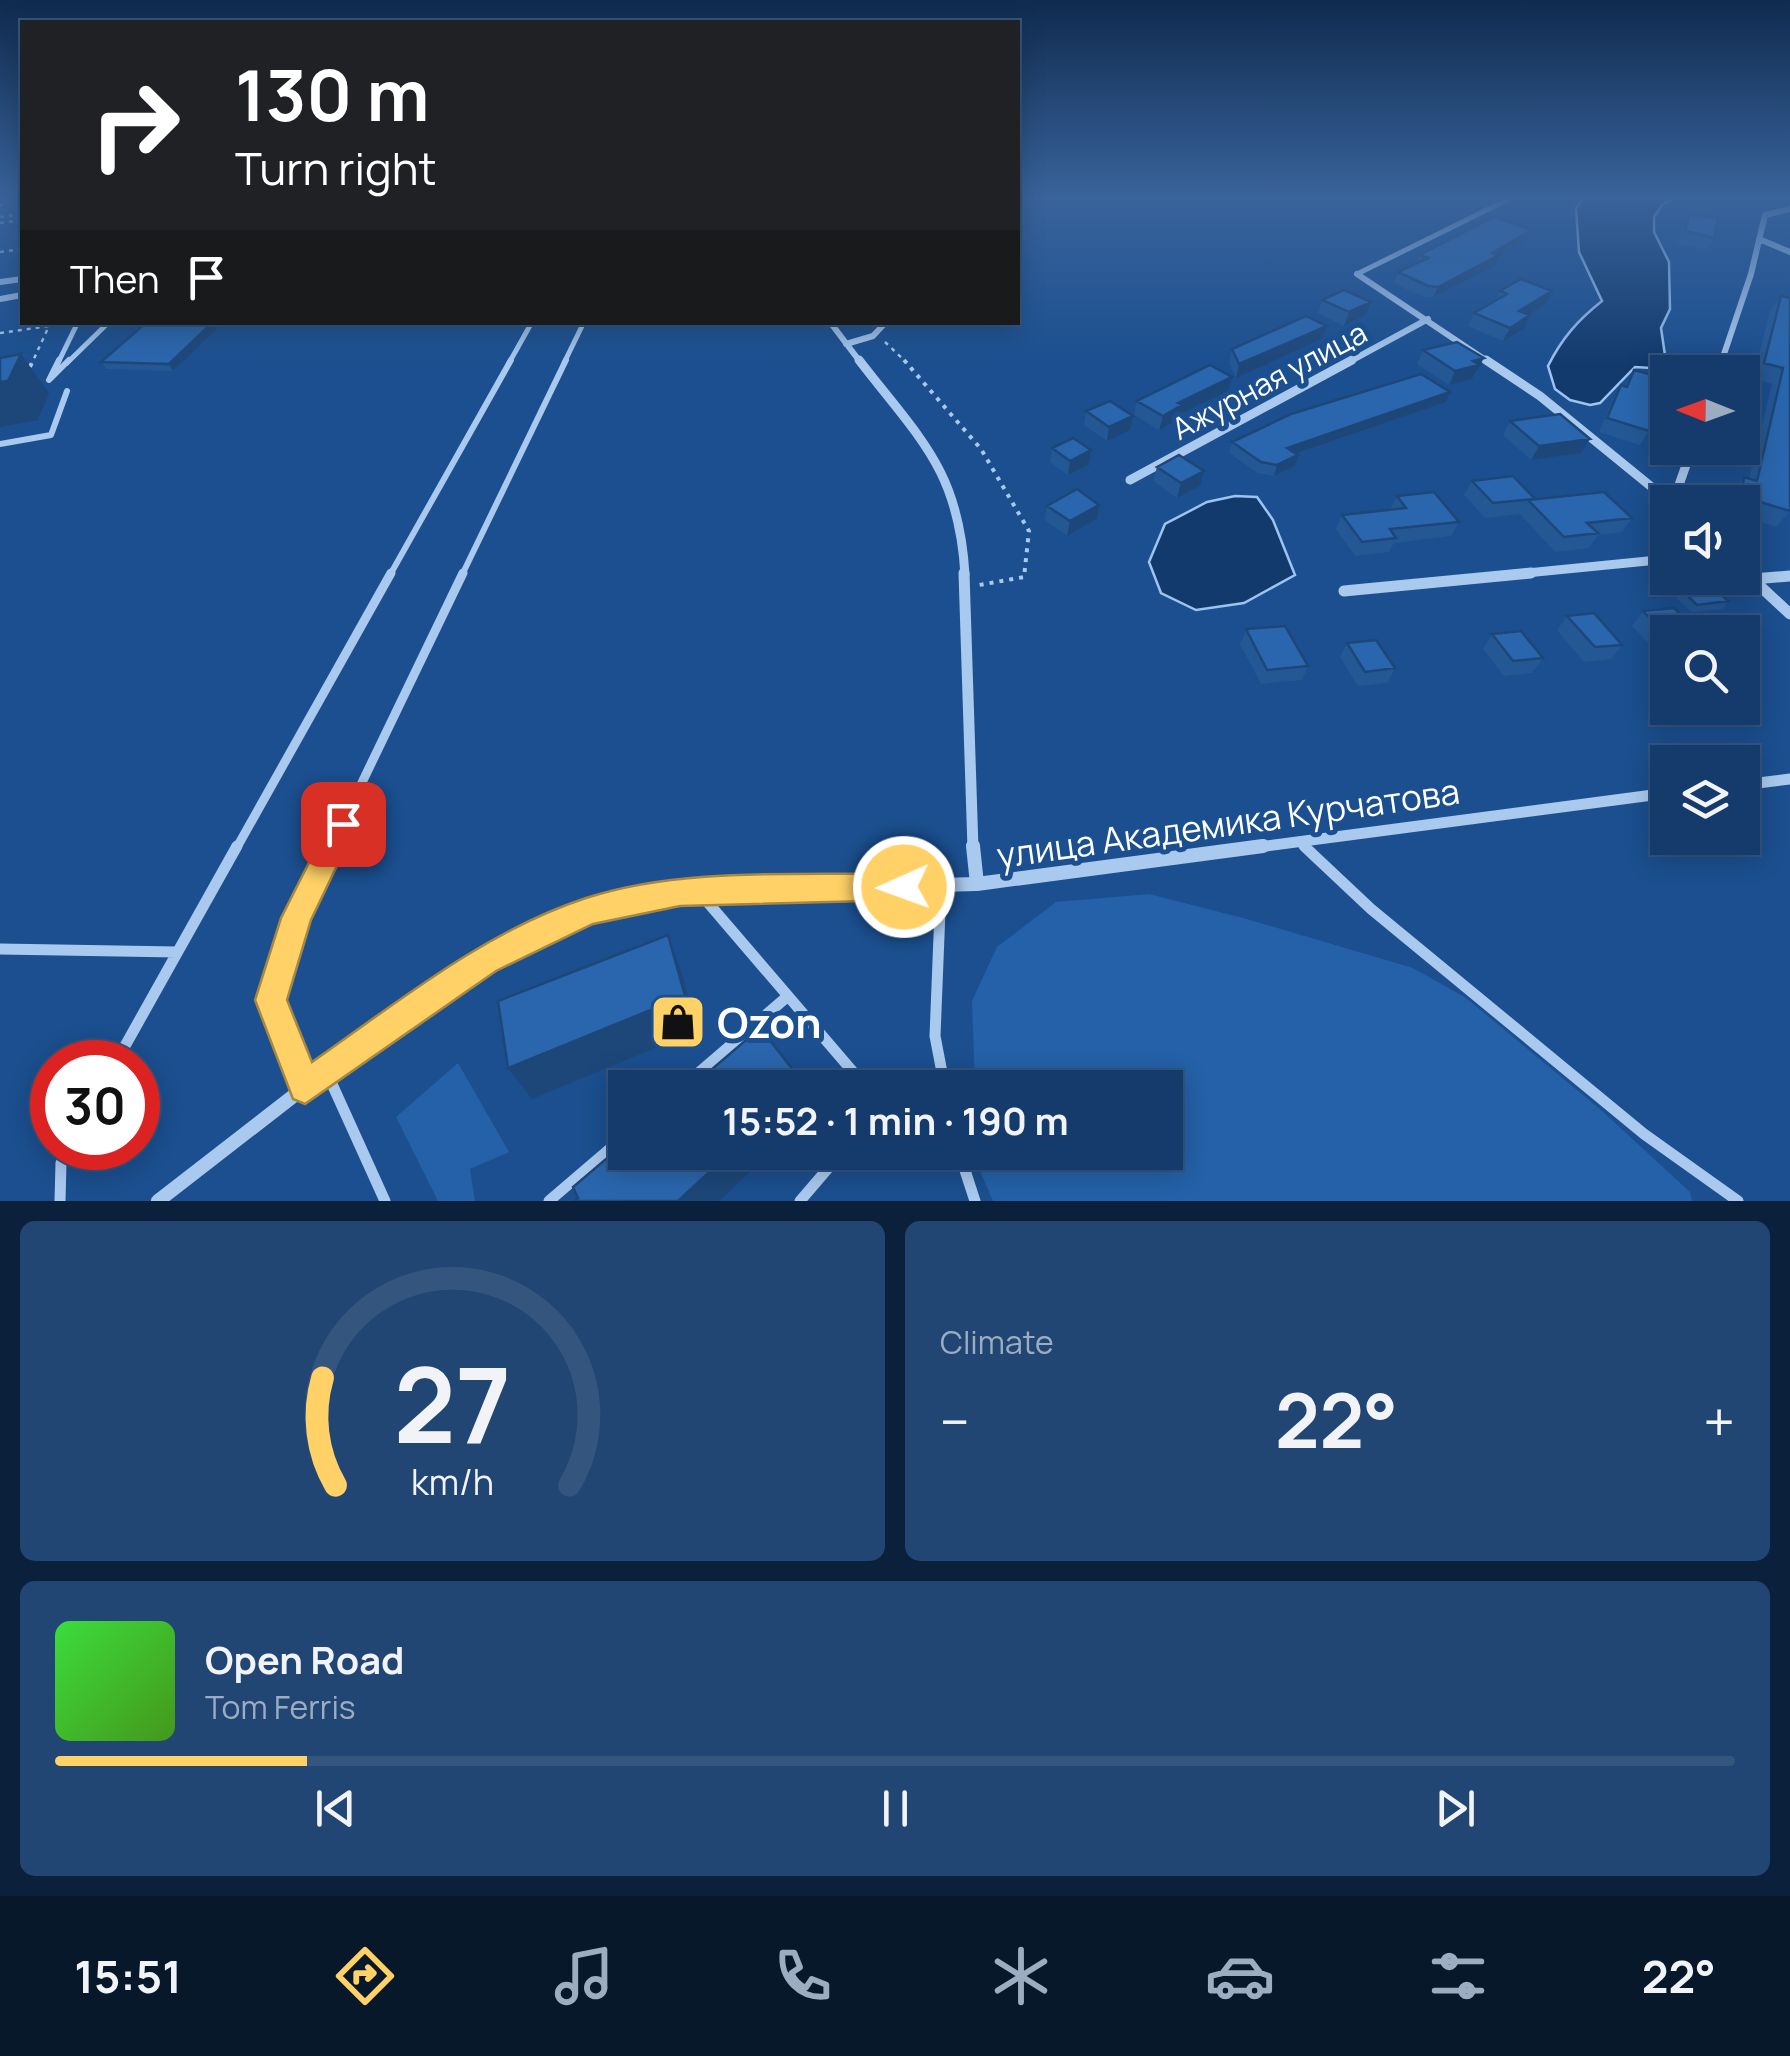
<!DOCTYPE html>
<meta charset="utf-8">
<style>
:root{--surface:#143b6b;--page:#214673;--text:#f1f3f6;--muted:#9dadc1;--line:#33557e;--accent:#ffd166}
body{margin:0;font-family:Manrope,sans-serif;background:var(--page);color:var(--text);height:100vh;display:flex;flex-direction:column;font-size:38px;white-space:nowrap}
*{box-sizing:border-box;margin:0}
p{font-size:32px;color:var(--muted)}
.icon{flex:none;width:55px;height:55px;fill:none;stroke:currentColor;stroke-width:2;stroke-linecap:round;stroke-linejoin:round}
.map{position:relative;height:1201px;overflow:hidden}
.sheet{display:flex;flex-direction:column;gap:20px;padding:20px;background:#0b203b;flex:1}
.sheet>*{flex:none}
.guide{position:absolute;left:20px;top:20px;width:1000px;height:305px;border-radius:0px;box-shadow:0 5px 25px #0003,0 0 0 2px var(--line);background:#202124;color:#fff;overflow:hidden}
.needle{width:65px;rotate:271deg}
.buttons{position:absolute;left:1650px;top:355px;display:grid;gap:20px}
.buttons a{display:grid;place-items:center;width:110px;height:110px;border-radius:0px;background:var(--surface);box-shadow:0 5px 25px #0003,0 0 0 2px var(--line);font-size:50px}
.speed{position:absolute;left:30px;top:1040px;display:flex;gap:20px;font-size:50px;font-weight:700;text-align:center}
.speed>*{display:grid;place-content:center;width:130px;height:130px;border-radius:50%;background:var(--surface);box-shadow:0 5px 25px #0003,0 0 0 2px var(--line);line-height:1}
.speed .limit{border:15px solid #d22;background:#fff;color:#111}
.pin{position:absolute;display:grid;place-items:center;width:85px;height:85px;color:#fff;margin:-42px;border-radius:20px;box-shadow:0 5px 15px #0006}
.me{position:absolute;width:110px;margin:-55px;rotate:268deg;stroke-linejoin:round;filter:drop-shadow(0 0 8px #0008)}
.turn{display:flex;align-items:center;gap:35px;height:210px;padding:0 50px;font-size:45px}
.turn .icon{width:130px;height:130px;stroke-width:2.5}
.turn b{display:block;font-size:70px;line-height:85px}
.then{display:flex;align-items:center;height:95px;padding:0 50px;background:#0003;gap:20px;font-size:38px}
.big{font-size:75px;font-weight:700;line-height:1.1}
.sheet .tile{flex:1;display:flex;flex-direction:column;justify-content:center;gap:15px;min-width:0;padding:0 35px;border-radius:15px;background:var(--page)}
.sheet .dial{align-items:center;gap:0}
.dial svg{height:260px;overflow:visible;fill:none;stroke:var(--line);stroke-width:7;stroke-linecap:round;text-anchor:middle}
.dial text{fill:var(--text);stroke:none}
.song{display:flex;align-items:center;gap:30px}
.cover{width:120px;height:120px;border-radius:15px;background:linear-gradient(135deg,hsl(120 70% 55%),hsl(100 70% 35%))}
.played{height:10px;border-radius:5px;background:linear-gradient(90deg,var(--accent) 15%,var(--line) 15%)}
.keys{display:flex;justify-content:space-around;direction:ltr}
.heat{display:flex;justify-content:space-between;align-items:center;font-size:55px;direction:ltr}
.sheet .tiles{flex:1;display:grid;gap:20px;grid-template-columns:1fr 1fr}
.tile:last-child{grid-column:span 2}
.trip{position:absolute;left:608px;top:1070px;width:575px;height:100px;border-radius:0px;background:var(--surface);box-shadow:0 5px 25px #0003,0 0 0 2px var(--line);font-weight:700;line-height:100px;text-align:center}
.dock{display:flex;height:160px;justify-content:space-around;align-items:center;background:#08182b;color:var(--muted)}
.dock .icon{width:70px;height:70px}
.dock .current{color:var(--accent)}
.dock b{font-size:45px;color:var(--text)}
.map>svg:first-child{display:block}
.green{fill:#2461a8}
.water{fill:#123a6d;stroke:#9cc4f0;stroke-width:2.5}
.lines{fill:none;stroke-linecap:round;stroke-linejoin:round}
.path-far1{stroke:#a9c9ee;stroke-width:2.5;stroke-dasharray:4 5;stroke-linecap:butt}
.path{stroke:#a9c9ee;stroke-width:4;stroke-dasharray:4 6;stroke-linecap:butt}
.service-far3{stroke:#a9c9ee;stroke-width:5}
.service-far2{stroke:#a9c9ee;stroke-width:6}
.service-far1{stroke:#a9c9ee;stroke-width:9}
.service{stroke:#a9c9ee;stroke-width:11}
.minor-far3{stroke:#a9c9ee;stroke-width:6}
.minor-far2{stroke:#a9c9ee;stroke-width:9}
.minor-far1{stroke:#a9c9ee;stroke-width:11}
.minor{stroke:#a9c9ee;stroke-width:14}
.wall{fill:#245895}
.shaded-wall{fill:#1d4779}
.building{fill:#2a66ad;stroke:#1d4779;stroke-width:2.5}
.route{fill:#ffd166;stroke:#a68842;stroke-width:2.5}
.labels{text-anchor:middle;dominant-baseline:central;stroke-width:10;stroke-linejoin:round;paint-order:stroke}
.far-street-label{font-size:30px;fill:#fff;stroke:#1b4f8f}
.street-label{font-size:35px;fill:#fff;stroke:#1b4f8f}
.near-poi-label{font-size:42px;font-weight:bold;fill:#fff;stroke:#1b4f8f;text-anchor:start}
</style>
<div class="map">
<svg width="1790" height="1201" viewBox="0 0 1790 1201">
<rect width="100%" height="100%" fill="#1b4f8f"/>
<path class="green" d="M1149 894 1247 919 1413 968 1466 998 1601 1110 1690 1192 1692 1201H993L978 1167V1153L1165 1152V1088L975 1087 972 1001 997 947 1056 902Z
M458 1063 509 1152 470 1169 475 1201H438L396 1117Z"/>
<path class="water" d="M1584 197H1677L1662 205 1654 217V232L1669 262 1670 309 1661 328 1667 369 1635 367 1600 403 1590 405 1570 400 1555 389 1548 366C1562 338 1578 320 1602 301L1579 252 1576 208Z
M1235 496 1257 497 1273 520 1295 575 1244 603 1196 610 1161 593 1149 562 1165 524 1207 502Z"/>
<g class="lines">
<path class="path-far1" d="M0 207 7 197
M0 217 22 214
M0 223 22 220
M0 252 22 249
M0 333 49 326 32 363
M885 342 907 363"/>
<path class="path" d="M904 360 981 449 1029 531 1024 577 979 585
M30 367 33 360"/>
<path class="service-far3" d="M1357 274 1513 197
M58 363 78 322
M67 363 109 322
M509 363 532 322
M564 363 584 322"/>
<path class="service-far2" d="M59 360 49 380 69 360
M0 444 51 435 67 391
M390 575 511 360
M462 575 566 360"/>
<path class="service-far1" d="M1300 842 1307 849
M236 849 391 573
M330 849 463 573"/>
<path class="service" d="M1304 846 1371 909 1644 1134 1738 1201
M941 886 935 1036 945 1088
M698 891 854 1073 859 1088
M0 949 177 952
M116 1062 237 846
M327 1073 385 1201
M305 1087 271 1000 297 918 331 846
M681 1088 788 996
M959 1152 975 1201
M60 1201 61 1163 69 1148
M549 1201 625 1136
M800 1201 842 1152"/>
<path class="minor-far3" d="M1759 239 1790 252
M1357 274 1490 363
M0 282 22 279
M0 299 22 295
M830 322 861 363
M846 344 873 336 886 322
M1347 363 1428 319
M1721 363 1751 274 1765 215 1790 209"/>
<path class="minor-far2" d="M859 360C920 439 959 470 965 575
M1486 360 1540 396 1670 502
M1718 372 1722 360
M1130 480 1352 360
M1673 502 1692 448
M1742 569 1748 575
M1506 575 1668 559"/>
<path class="minor-far1" d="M964 573 973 849
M1746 573 1790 614
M1753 579 1790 576
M1344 591 1531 573
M1742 785 1790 779
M1244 849 1668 793"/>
<path class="minor" d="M973 846 977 884 1263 846
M158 1201 305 1087 444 988 526 938 589 910 698 891 977 884"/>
</g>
<path class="wall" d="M1690 213 1714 238 1706 250 1678 244 1683 225Z
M1527 240 1499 256 1495 266 1433 297H1423L1394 283 1398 272 1416 264 1419 255Z
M1500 291 1546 304 1528 314 1524 329 1503 341 1468 326 1474 313 1495 301Z
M1781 296 1790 511 1776 527 1742 516V502H1730L1731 493 1744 477 1749 479 1772 384 1753 378 1770 311Z
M1322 300 1371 302 1366 315 1344 326 1318 313Z
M147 322H224L173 371 106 369 101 362Z
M1322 339 1236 378 1229 363 1232 349Z
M1423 350 1477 372 1472 379 1449 385 1417 364Z
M1634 370 1649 431 1640 445 1599 432 1613 399 1621 385 1625 386Z
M1228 391 1180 414 1179 419 1159 430 1134 415 1137 401Z
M1446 402 1296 454 1295 466 1274 476 1258 473 1229 453 1232 442Z
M1086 411 1133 416 1130 430 1107 441 1084 425Z
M1510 421 1581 453 1531 460 1503 435Z
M1052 448 1091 450 1089 465 1068 475 1050 462Z
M1157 467 1200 486 1177 498 1153 481Z
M1472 481 1535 499 1632 518 1622 532 1598 535 1589 548 1555 552 1520 514 1485 518 1464 495Z
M1397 496 1459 522 1451 536 1394 543 1389 552 1355 556 1336 529 1342 515 1390 510Z
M1047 506 1097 519 1067 536 1045 520Z
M1668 574V578H1703L1728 601 1722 609 1691 612 1661 582Z
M1643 611 1668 632V655H1660L1632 626Z
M1567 616 1622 645 1611 659 1584 662 1557 630Z
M1246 629 1308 666 1302 680 1261 684 1240 644Z
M1492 634 1543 658 1532 673 1504 676 1483 649Z
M1347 643 1395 668 1387 683 1358 686 1340 657Z"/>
<path class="shaded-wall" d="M1532 230 1527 240 1499 256 1495 266 1433 297 1438 287 1492 253Z
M1552 291 1546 304 1513 324 1519 311Z
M1371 302 1366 315 1344 326 1349 312Z
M1530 315 1524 329 1503 341 1510 328Z
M213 322H224L173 371 169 364Z
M1327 326 1322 339 1236 378 1239 364Z
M21 354 49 393 38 420 0 427V382Z
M1484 358 1472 379 1449 385 1455 371 1473 361Z
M1232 377 1228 391 1180 414 1179 419 1159 430 1163 416 1178 403Z
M1450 392 1446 402 1283 458 1287 448Z
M1133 416 1130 430 1107 441 1109 427Z
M1590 439 1581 453 1531 460 1539 446Z
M1091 450 1089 465 1068 475 1070 461Z
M1298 455 1295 466 1274 476 1277 465Z
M1204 471 1200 486 1177 498 1181 483Z
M1099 505 1097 519 1067 536 1070 521Z
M668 935 681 971 698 1030 532 1099 508 1068Z
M731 1152H771L719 1201H678Z"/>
<path class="building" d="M1690 213 1718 219 1714 238 1685 231Z
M1494 217 1532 230 1492 253 1499 255 1438 287 1428 286 1398 272 1428 258 1419 255Z
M1521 279 1552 291 1519 311 1530 315 1510 328 1474 313 1507 294 1500 291Z
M1344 290 1371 302 1349 312 1322 300Z
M1781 296 1790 298V511L1741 496 1744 477 1757 481 1783 368 1764 363Z
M1306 316 1327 326 1239 364 1232 349Z
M147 322H213L169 364 101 362Z
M1457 342 1484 358 1473 361 1479 365 1455 371 1423 350Z
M21 354 8 381 0 382V358Z
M1210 365 1232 377 1178 403 1182 405 1163 416 1137 401Z
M1634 370 1668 379 1649 431 1607 418 1621 385 1627 387Z
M1421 374 1450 392 1287 448 1298 455 1277 465 1261 462 1232 442 1291 414Z
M1110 401 1133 416 1109 427 1086 411Z
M1560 414 1590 439 1539 446 1510 421Z
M1073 438 1091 450 1070 461 1052 448Z
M1179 455 1204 471 1181 483 1157 467Z
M1513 476 1535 499 1493 503 1472 481Z
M1077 489 1099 505 1070 521 1047 506Z
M1434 492 1459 522 1390 529 1396 538 1362 542 1342 515 1406 508 1397 496Z
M1604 492 1632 518 1587 523 1598 533 1564 537 1528 500Z
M1669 578H1703L1728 601 1697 605Z
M1674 608 1698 632H1668V637L1643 611Z
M1594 613 1622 645 1595 647 1567 616Z
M1285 626 1308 666 1267 670 1246 629Z
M1521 631 1543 658 1513 661 1492 634Z
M1376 640 1395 668 1365 672 1347 643Z
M668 935 685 996 508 1068 498 1001Z
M760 1028 805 1085 802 1088H690Z
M625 1143V1152H731L678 1201H575L578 1198 573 1187Z"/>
<linearGradient id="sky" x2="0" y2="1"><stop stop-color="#0f2b4f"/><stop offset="0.54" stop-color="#39639b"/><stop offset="1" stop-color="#39639b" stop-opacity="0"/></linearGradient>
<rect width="1790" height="365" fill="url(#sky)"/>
<path class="route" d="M343 812 353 815 357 824 311 920 287 1000 312 1062C398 1002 485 931 586 898 683 866 803 876 904 873L915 877 919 887 915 896 904 900 680 906 593 924 496 971 305 1104 293 1099 255 1000 281 918 333 815Z"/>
<defs>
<g id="shop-square" transform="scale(2.875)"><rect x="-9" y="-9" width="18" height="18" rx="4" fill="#ffd166" stroke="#1b4f8f"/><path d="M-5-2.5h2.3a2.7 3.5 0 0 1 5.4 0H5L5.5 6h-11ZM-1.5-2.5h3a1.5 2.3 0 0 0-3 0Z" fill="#111"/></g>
</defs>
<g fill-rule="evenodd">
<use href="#shop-square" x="678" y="1022"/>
</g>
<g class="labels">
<g class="far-street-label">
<text transform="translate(1269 380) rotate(-28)">Ажурная улица</text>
</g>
<g class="street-label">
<text transform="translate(1228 823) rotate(-8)">улица Академика Курчатова</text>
</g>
<g class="near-poi-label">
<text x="717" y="1022">Ozon</text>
</g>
</g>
</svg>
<div class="buttons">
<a><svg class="needle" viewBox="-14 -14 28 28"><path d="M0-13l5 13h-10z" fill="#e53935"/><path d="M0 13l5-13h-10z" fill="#9dadc1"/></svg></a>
<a><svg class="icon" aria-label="sound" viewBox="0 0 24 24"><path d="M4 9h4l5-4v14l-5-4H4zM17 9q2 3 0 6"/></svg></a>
<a><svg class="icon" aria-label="search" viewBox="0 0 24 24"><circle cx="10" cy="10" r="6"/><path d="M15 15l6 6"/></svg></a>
<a><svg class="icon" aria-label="layers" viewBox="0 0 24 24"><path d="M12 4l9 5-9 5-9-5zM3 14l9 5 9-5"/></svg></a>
</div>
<div class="speed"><div class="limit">30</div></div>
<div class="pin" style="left:343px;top:824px;background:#d93025"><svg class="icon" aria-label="arrive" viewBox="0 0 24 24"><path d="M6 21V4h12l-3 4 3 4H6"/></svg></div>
<svg class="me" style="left:904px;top:887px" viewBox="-20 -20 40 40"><circle r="17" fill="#ffd166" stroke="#fff" stroke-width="3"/><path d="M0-11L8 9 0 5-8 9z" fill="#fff"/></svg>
<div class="trip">15:52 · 1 min · 190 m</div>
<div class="guide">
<div class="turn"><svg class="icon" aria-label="right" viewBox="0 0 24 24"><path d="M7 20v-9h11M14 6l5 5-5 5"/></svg><div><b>130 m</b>Turn right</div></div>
<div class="then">Then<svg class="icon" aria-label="arrive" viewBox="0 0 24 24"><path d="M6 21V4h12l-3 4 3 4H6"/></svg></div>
</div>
</div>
<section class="sheet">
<div class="tiles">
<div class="tile dial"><svg viewBox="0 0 100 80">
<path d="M14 69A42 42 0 1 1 86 69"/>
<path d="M14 69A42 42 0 0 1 10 36" stroke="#ffd166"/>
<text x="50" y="56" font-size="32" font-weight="700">27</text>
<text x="50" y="72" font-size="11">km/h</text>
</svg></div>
<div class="tile"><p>Climate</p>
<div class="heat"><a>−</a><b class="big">22°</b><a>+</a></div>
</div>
<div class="tile">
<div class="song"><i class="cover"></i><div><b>Open Road</b><p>Tom Ferris</p></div></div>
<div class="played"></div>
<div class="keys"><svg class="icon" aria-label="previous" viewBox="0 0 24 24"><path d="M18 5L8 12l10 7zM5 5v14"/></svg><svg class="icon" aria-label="pause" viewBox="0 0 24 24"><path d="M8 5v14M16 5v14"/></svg><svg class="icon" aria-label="next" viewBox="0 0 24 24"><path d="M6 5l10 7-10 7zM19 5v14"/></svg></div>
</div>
</div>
</section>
<nav class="dock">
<b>15:51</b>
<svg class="icon current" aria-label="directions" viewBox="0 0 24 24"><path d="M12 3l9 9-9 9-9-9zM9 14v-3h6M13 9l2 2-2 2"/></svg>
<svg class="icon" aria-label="music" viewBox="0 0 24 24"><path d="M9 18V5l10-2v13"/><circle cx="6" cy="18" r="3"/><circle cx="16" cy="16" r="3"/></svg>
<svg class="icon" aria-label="phone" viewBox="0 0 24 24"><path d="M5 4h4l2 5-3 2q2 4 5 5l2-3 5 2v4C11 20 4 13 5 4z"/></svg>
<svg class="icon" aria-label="climate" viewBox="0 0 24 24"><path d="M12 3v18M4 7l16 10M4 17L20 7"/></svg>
<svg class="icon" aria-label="car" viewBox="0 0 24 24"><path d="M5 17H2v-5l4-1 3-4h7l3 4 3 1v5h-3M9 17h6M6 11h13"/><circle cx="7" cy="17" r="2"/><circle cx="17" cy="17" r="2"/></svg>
<svg class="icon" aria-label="filters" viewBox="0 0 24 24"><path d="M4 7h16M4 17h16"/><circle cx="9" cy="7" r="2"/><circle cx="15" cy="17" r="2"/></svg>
<b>22°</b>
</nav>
